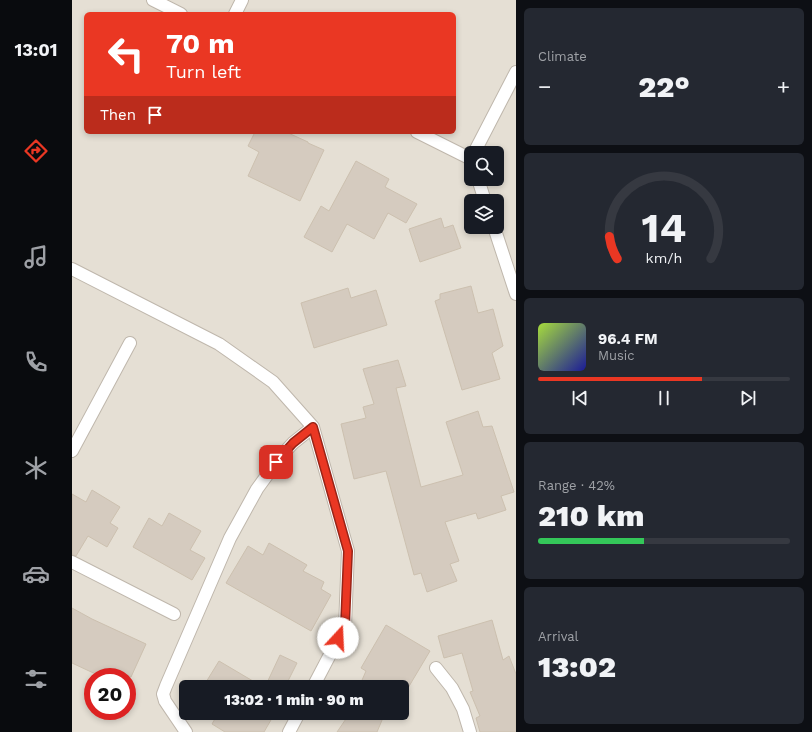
<!DOCTYPE html>
<meta charset="utf-8">
<style>
:root{--surface:#171b24;--page:#242831;--text:#f1f3f6;--muted:#9ea1a6;--line:#363941;--accent:#ea3723}
body{margin:0;font-family:"Work Sans",sans-serif;background:var(--page);color:var(--text);height:100vh;display:flex;flex-direction:column;font-size:15px;white-space:nowrap}
*{box-sizing:border-box;margin:0}
p{font-size:13px;color:var(--muted)}
.icon{flex:none;width:22px;height:22px;fill:none;stroke:currentColor;stroke-width:2;stroke-linecap:round;stroke-linejoin:round}
.map{position:relative;flex:1;overflow:hidden}
.panel{display:flex;flex-direction:column;gap:8px;padding:8px;background:#0d0f14;width:296px}
.panel>*{flex:none}
.guide{position:absolute;left:12px;top:12px;width:372px;height:122px;border-radius:6px;box-shadow:0 2px 6px #0003;background:#ea3723;color:#fff;overflow:hidden}
.fabs{position:absolute;left:392px;top:146px;display:grid;gap:8px}
.fabs a{display:grid;place-items:center;width:40px;height:40px;border-radius:6px;background:var(--surface);box-shadow:0 2px 6px #0003;font-size:20px}
.speed{position:absolute;left:12px;top:668px;display:flex;gap:8px;font-size:20px;font-weight:700;text-align:center}
.speed>*{display:grid;place-content:center;width:52px;height:52px;border-radius:50%;background:var(--surface);box-shadow:0 2px 6px #0003;line-height:1}
.speed .limit{border:6px solid #d22;background:#fff;color:#111}
.pin{position:absolute;display:grid;place-items:center;width:34px;height:34px;color:#fff;margin:-17px;border-radius:8px;box-shadow:0 2px 6px #0006}
.me{position:absolute;width:44px;margin:-22px;rotate:20deg;stroke-linejoin:round;filter:drop-shadow(0 0 3px #0008)}
.turn{display:flex;align-items:center;gap:14px;height:84px;padding:0 16px;font-size:18px}
.turn .icon{width:52px;height:52px;stroke-width:2.5}
.turn b{display:block;font-size:28px;line-height:34px}
.then{display:flex;align-items:center;height:38px;padding:0 16px;background:#0003;gap:8px;font-size:15px}
.big{font-size:30px;font-weight:800;line-height:1.1}
.panel .tile{flex:1;display:flex;flex-direction:column;justify-content:center;gap:6px;min-width:0;padding:0 14px;border-radius:6px;background:var(--page)}
.panel .dial{align-items:center;gap:0}
.dial svg{height:104px;overflow:visible;fill:none;stroke:var(--line);stroke-width:7;stroke-linecap:round;text-anchor:middle}
.dial text{fill:var(--text);stroke:none}
.song{display:flex;align-items:center;gap:12px}
.cover{width:48px;height:48px;border-radius:6px;background:linear-gradient(135deg,hsl(80 70% 55%),hsl(240 70% 35%))}
.played{height:4px;border-radius:2px;background:linear-gradient(90deg,var(--accent) 65%,var(--line) 65%)}
.keys{display:flex;justify-content:space-around;direction:ltr}
.heat{display:flex;justify-content:space-between;align-items:center;font-size:22px;direction:ltr}
.charge{height:6px;border-radius:3px;background:linear-gradient(90deg,#34c759 42%,var(--line) 0)}
.trip{position:absolute;left:107px;top:680px;width:230px;height:40px;border-radius:6px;background:var(--surface);box-shadow:0 2px 6px #0003;font-weight:800;line-height:40px;text-align:center}
main{display:flex;flex:1;min-height:0}
.menu{display:flex;flex-direction:column;width:72px;justify-content:space-around;align-items:center;background:#090b0e;color:var(--muted)}
.menu .icon{width:28px;height:28px}
.menu .current{color:var(--accent)}
.menu b{font-size:18px;color:var(--text)}
.map>svg:first-child{display:block}
.residential{fill:#e5dfd4;fill-rule:evenodd}
.building{fill:#d5cbbf;stroke:#ccc0af}
.lines{fill:none;stroke-linecap:round;stroke-linejoin:round}
.service-casing{stroke:#bfb7ac;stroke-width:14}
.service{stroke:#fff;stroke-width:12}
.route-casing{stroke:#982417;stroke-width:10}
.route{stroke:#ea3723;stroke-width:7}
</style>
<main>
<nav class="menu">
<b>13:01</b>
<svg class="icon current" aria-label="directions" viewBox="0 0 24 24"><path d="M12 3l9 9-9 9-9-9zM9 14v-3h6M13 9l2 2-2 2"/></svg>
<svg class="icon" aria-label="music" viewBox="0 0 24 24"><path d="M9 18V5l10-2v13"/><circle cx="6" cy="18" r="3"/><circle cx="16" cy="16" r="3"/></svg>
<svg class="icon" aria-label="phone" viewBox="0 0 24 24"><path d="M5 4h4l2 5-3 2q2 4 5 5l2-3 5 2v4C11 20 4 13 5 4z"/></svg>
<svg class="icon" aria-label="climate" viewBox="0 0 24 24"><path d="M12 3v18M4 7l16 10M4 17L20 7"/></svg>
<svg class="icon" aria-label="car" viewBox="0 0 24 24"><path d="M5 17H2v-5l4-1 3-4h7l3 4 3 1v5h-3M9 17h6M6 11h13"/><circle cx="7" cy="17" r="2"/><circle cx="17" cy="17" r="2"/></svg>
<svg class="icon" aria-label="filters" viewBox="0 0 24 24"><path d="M4 7h16M4 17h16"/><circle cx="9" cy="7" r="2"/><circle cx="15" cy="17" r="2"/></svg>
</nav>
<div class="map">
<svg width="444" height="732" viewBox="0 0 444 732">
<rect width="100%" height="100%" fill="#f1ede5"/>
<path class="residential" d="M0 0H444V732H0ZM14 14H382V132H14ZM399 153H425V179H399ZM399 201H425V227H399ZM21 677H55V711H21ZM114 687H330V713H114Z"/>
<path class="building" d="M183 132H214L236 142V143L252 150 228 201 176 176 187 152 176 146Z
M284 161 317 179 313 187 345 204 334 223 316 213 302 239 275 224 260 252 232 237 249 206 257 211Z
M369 218 372 228 381 225 389 248 348 262 337 229Z
M399 286 406 313 421 309 431 346 420 353 428 379 390 390 363 301 368 299V294Z
M276 288 279 298 304 290 315 325 242 348 229 303Z
M326 360 334 386 324 388 349 487 391 475 374 422 406 411 411 427 420 426 442 492 429 496 434 510 406 519 404 513 373 522 387 561 378 564 385 581 355 592 349 573 342 575 314 471 282 479 269 424 294 418 291 407 302 404 291 369Z
M20 490 48 507 38 523 46 528 35 547 16 536 4 556 0 555V494L14 502Z
M97 513 129 531 118 550 133 558 120 580 61 547 77 518 90 526Z
M197 543 235 565 231 571 252 582 249 589 259 595 239 631 154 583 176 546 191 555Z
M0 608 20 619 74 644 59 677H30L0 663Z
M420 620 431 660 437 656 444 674V732H408L404 718 408 716 398 692 401 691 390 653 372 658 366 636Z
M314 625 358 651 333 693 330 692V687H287L294 671 289 668Z
M208 655 225 663 213 687H193Z
M147 661 191 687H131Z
M137 713H203L192 732H153L140 724 144 717Z
M278 713H313L305 732H265Z"/>
<g class="lines">
<g class="service-casing">
<path id="service" d="M81 0 109 14
M163 14 170 0
M345 132 399 159
M402 153 444 72
M406 179 413 201
M422 227 444 294
M0 269 147 344 201 382 241 427 276 551 273 626 241 687
M0 451 58 343
M0 562 102 614
M364 668 380 688 391 709 398 732
M114 732 93 701 91 694 94 686 158 538 185 489 209 456 221 443 241 427
M217 732 227 713"/>
</g>
<use href="#service" class="service"/>
</g>
<g class="lines">
<g class="route-casing">
<path id="route" d="M204 462 221 443 241 427 276 551 273 626 266 638"/>
</g>
<use href="#route" class="route"/>
</g>
</svg>
<div class="fabs">
<a><svg class="icon" aria-label="search" viewBox="0 0 24 24"><circle cx="10" cy="10" r="6"/><path d="M15 15l6 6"/></svg></a>
<a><svg class="icon" aria-label="layers" viewBox="0 0 24 24"><path d="M12 4l9 5-9 5-9-5zM3 14l9 5 9-5"/></svg></a>
</div>
<div class="speed"><div class="limit">20</div></div>
<div class="pin" style="left:204px;top:462px;background:#d93025"><svg class="icon" aria-label="arrive" viewBox="0 0 24 24"><path d="M6 21V4h12l-3 4 3 4H6"/></svg></div>
<svg class="me" style="left:266px;top:638px" viewBox="-20 -20 40 40"><circle r="19" fill="#fff"/><path d="M0-13L10 11 0 6-10 11z" fill="#ea3723"/></svg>
<div class="trip">13:02 · 1 min · 90 m</div>
<div class="guide">
<div class="turn"><svg class="icon" aria-label="left" viewBox="0 0 24 24"><path d="M17 20v-9H6M10 6l-5 5 5 5"/></svg><div><b>70 m</b>Turn left</div></div>
<div class="then">Then<svg class="icon" aria-label="arrive" viewBox="0 0 24 24"><path d="M6 21V4h12l-3 4 3 4H6"/></svg></div>
</div>
</div>
<section class="panel">
<div class="tile"><p>Climate</p>
<div class="heat"><a>−</a><b class="big">22°</b><a>+</a></div>
</div>
<div class="tile dial"><svg viewBox="0 0 100 80">
<path d="M14 69A42 42 0 1 1 86 69"/>
<path d="M14 69A42 42 0 0 1 8 52" stroke="#ea3723"/>
<text x="50" y="56" font-size="32" font-weight="700">14</text>
<text x="50" y="72" font-size="11">km/h</text>
</svg></div>
<div class="tile">
<div class="song"><i class="cover"></i><div><b>96.4 FM</b><p>Music</p></div></div>
<div class="played"></div>
<div class="keys"><svg class="icon" aria-label="previous" viewBox="0 0 24 24"><path d="M18 5L8 12l10 7zM5 5v14"/></svg><svg class="icon" aria-label="pause" viewBox="0 0 24 24"><path d="M8 5v14M16 5v14"/></svg><svg class="icon" aria-label="next" viewBox="0 0 24 24"><path d="M6 5l10 7-10 7zM19 5v14"/></svg></div>
</div>
<div class="tile"><p>Range · 42%</p><b class="big">210 km</b><div class="charge"></div></div>
<div class="tile"><p>Arrival</p><b class="big">13:02</b></div>
</section>
</main>
